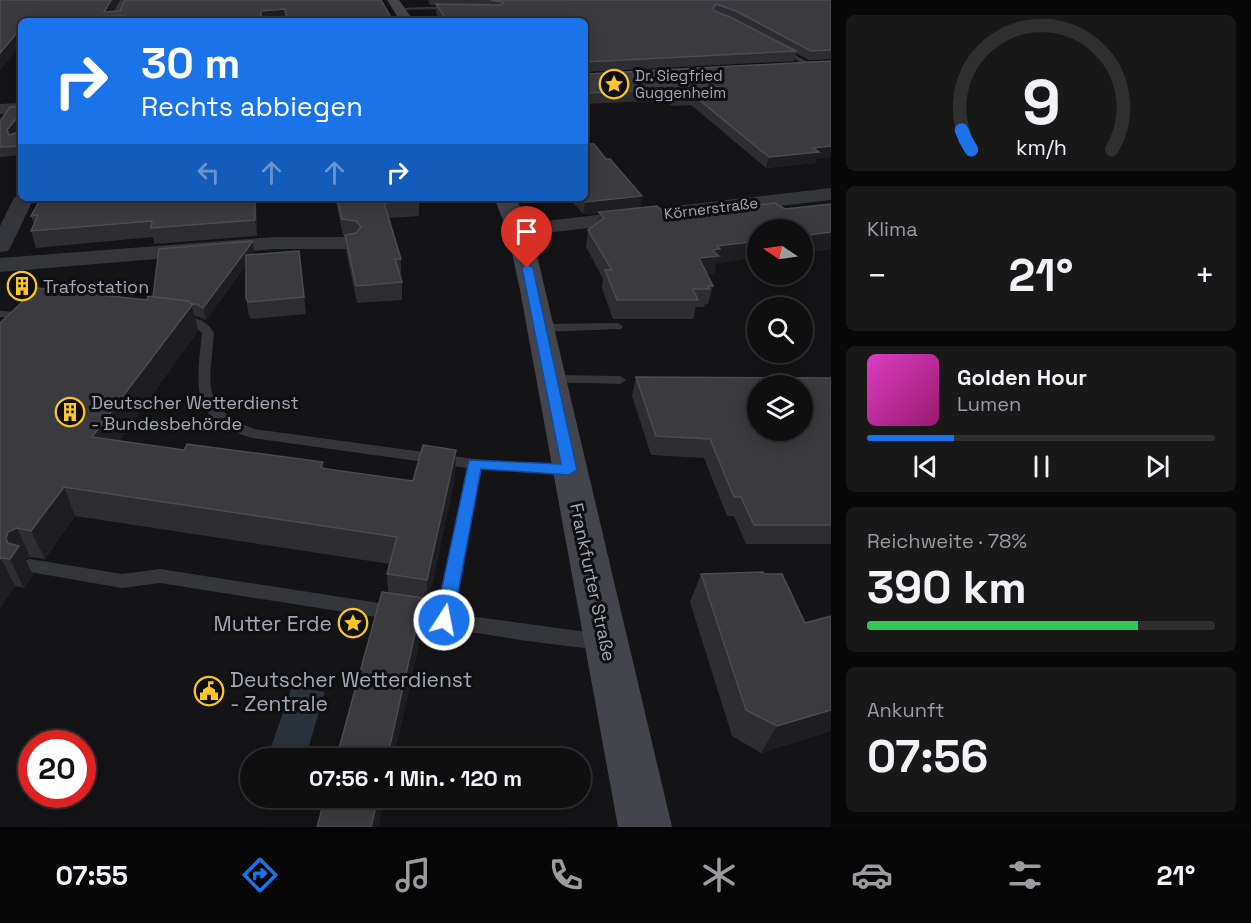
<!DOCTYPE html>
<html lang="de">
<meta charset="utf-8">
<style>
:root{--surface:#0f0f10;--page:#181819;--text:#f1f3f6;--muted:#9b9c9f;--line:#2f2f30;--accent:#1a73e8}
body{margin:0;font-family:"Space Grotesk",sans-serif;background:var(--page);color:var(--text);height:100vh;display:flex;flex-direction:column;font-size:22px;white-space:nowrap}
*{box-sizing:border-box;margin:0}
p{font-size:20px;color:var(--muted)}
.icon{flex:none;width:33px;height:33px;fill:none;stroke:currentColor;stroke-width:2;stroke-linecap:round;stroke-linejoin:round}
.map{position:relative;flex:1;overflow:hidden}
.drawer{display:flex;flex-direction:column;gap:15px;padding:15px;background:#080809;width:420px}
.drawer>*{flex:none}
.banner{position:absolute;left:18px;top:18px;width:570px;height:183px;border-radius:9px;box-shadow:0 3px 15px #0003,0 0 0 2px var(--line);background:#1a73e8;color:#fff;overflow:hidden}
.needle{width:39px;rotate:283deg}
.tools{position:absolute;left:747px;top:219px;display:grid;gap:12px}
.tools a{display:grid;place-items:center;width:66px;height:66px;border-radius:50%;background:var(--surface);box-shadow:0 3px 15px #0003,0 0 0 2px var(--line);font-size:30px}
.speed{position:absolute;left:18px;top:730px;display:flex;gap:12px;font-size:30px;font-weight:700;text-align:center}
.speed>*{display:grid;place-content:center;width:78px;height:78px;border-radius:50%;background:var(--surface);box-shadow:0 3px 15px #0003,0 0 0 2px var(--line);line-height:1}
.speed .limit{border:9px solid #d22;background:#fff;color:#111}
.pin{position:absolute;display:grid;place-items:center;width:51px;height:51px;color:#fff;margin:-62px -26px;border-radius:50% 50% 50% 0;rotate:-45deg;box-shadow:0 0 6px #0007}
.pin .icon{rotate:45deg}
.me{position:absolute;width:66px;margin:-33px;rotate:11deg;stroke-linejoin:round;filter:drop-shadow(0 0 4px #0008)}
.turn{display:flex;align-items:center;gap:21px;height:126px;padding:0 24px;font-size:27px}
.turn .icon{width:78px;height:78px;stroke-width:2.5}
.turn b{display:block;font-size:42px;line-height:51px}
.lanes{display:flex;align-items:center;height:57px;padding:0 24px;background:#0003;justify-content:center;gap:30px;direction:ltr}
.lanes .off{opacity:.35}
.big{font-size:45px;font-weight:600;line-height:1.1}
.drawer .tile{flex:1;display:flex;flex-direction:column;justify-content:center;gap:9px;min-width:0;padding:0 21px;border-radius:9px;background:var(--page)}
.drawer .dial{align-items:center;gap:0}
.dial svg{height:156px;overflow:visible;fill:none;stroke:var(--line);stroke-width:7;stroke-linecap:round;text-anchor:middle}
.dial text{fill:var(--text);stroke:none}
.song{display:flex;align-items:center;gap:18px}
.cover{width:72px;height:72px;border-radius:9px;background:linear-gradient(135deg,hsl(310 70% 55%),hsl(320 70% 35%))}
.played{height:6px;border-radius:3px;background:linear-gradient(90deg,var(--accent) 25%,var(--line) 25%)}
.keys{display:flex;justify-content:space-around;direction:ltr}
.heat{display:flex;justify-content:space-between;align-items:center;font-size:33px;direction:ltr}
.charge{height:9px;border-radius:4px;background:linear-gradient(90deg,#34c759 78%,var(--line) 0)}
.trip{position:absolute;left:240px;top:748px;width:351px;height:60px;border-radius:30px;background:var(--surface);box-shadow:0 3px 15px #0003,0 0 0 2px var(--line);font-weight:600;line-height:60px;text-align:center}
.menu{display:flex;height:96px;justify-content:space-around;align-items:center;background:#060606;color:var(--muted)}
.menu .icon{width:42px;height:42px}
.menu .selected{color:var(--accent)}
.menu b{font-size:27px;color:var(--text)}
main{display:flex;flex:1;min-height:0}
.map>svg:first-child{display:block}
.water{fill:#2a323b}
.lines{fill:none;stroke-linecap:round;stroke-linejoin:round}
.service{fill:#35363b;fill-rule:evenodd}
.minor{fill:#35363b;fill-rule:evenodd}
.secondary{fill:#43444c;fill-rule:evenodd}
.wall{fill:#2e2d31}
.shaded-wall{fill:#1e1e20}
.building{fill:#3b3b3f;stroke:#4b4c52;stroke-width:1.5;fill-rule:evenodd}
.route{fill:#1a73e8;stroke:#114b97;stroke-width:1.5}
.labels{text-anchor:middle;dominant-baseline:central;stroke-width:6;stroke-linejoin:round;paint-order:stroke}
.far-poi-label{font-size:15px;fill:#a5a9b7;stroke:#0f0f11;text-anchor:start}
.far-street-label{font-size:15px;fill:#a5a9b7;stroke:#0f0f11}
.poi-label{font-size:18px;fill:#a5a9b7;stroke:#0f0f11;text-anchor:start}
.street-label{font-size:18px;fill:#a5a9b7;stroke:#0f0f11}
.near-poi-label{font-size:21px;fill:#a5a9b7;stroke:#0f0f11;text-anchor:end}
</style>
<main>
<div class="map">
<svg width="831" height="827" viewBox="0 0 831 827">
<rect width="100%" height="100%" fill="#141416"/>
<path class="water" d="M292 686 325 692 305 759H267Z"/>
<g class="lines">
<path class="service" d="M452 6 454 9 398 10 401 8Z
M778 48H782L815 66 810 67 778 50Z
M0 311 18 312 24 311 30 314 19 319 0 317Z
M179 316C194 317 206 319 214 333 210 384 199 407 254 429L475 459 574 466 576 470 574 474 569 475 481 469 454 614 601 634 607 636 610 642 607 648 601 650 527 641 160 583 122 588 24 571 22 566 24 561 30 559 122 574 160 569 437 612 467 468 252 438C189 420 196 387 202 333L192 324 175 321 173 319Z
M617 323 621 325 623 327 621 329 541 332 535 328 541 324Z
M551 375 620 376 626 380 620 384 546 382 545 379Z"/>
<path class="minor" d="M120 0H130L120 21H108Z
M21 103V113L0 114V104Z
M831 188V200L519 236 512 234 509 230 512 226 519 224Z
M21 193V198H34L11 246 8 251 0 252V226L14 198Z
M275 237H349L356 239 360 243 356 247 349 249H275L0 272V258Z"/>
<path class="secondary" d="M387 0H399L414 21H400Z
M494 198H516L531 230 672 827H618L520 290 507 230Z"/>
</g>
<path class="wall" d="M0 0 112 12 120 11 125 0 393 21H287L286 20 273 21H21V47L20 46 0 70Z
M428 0H831V59L809 60 796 53 794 61 585 72V21H441L436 13V4L461 5 452 4 430 5Z
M831 61V157L817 158 815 163 766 168 691 105 673 106 667 103H654L651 101 585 104V73L586 74Z
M21 90V155L0 157V121L20 106Z
M585 142 587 144H594L606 159H610L642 196 640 208 657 206 665 215 775 203 785 209 831 204V249L802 253V230H758V258L716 263 714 274 707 275 713 286 708 304H705L704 307H696L693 319H613L602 288 603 279 586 247 588 230 597 223 599 213 583 214 569 198H564H585Z
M41 198H256L257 236 154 244 153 237 36 248 31 231 34 224 31 216Z
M335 198H418L419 200V216L389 218 401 259V275H400L402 282V300L357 303 346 251 345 235H343Z
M299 251 306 314 251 319 249 316 246 298V265L206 320 199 317 195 316 198 331 119 441 184 450 323 462 324 469 413 481 456 450 455 478 427 608H423V627L388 593 387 574 390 564 75 516 45 559 30 557 25 559 33 575 24 588 15 586 0 608V323L147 300 254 253 253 255Z
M636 377 831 378V544H746L734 516H727L704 458 651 455 632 396Z
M701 574H764L805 623 831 616V731L761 753 732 736 690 602Z"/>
<path class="shaded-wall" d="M111 0H119L110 16 104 12Z
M285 9 286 20 262 21 261 11Z
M16 34 20 46 0 70V53Z
M16 119 19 128 10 140 7 130Z
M831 146V157L817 158 815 163 766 168 769 157 813 148Z
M642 196 640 208 583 214 585 202Z
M255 198H256L257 236 255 220Z
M831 232V249L802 253V236Z
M253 241 254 253 206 320 203 308Z
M758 241V258L716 263 714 274 694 277 699 258 717 246Z
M192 305 198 331 102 465 92 437Z
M456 450 455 478 427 608V580Z
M64 487 75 516 45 559 31 531Z
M17 528 30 557 25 559 33 575 24 588 10 559 6 538 8 532Z
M1 558 15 586 0 608V559Z
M423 598V627L394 759H387Z
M831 710V731L761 753 777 726Z
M378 798H385L379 827H371Z"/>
<path class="building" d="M0 0H111L104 12 120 11 125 0H381L393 21H287L285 9 261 11 262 21H121L124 16 35 19 34 21H21V38L16 34 0 53Z
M490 0H831V50L811 51 736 11 716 4 713 8 714 11 730 17 796 51 586 62 585 68V21H447L436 4 502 5 503 2Z
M831 61V146L813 148 819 152 769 157 693 95 675 96 669 92 656 93 653 90 585 93V73L586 74Z
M21 90V146L0 147V121L10 107 20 106 19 93ZM16 119H20L19 132 9 135 7 130Z
M585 142 587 144H594L606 159H610L642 196 585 202 581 198H585Z
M41 198H255V220L151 228 152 221 31 231 38 215 31 216Z
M337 198H418L419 200 384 203 401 259H395L402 282 356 286 345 235 356 233 361 227 356 221 342 219Z
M775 203 785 209 831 204V232L802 236V230H758V241L717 246 720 249 712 250 719 256 699 258 713 286H708L709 289H693L698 300H617L605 270H612L588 230 604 218 599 212 657 206 665 215Z
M253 241 203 308 197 304H191L189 301 153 297 159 249Z
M299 251 304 297 248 302 246 298V255Z
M37 288 147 300 148 296 189 301 192 305 92 437 184 450 187 444 323 462 320 468 413 481 423 445 456 450 427 580 387 574 397 537 64 487 31 531 17 528 8 532 6 538 8 543 19 546 10 559 1 558 0 559V323Z
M636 377 831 378V525H754L741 497H734L710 439 656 436ZM758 386H802V430H758Z
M763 572 764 574H782L805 623 831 616V710L777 726 746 710 701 574Z
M382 592 423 598 387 759H336Z
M325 798H378L371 827H317Z"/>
<path class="route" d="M527 264 533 268 577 470 569 475 481 469 453 620 450 626 444 628 437 626 435 620 469 460 561 464 522 268Z"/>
<defs>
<g id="sight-ring" transform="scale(1.5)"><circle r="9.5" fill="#0f0f11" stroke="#fbc728" stroke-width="1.5"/><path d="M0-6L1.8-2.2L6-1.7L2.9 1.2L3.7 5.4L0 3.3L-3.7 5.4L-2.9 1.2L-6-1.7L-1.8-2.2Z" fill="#fbc728"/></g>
<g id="building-ring" transform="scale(1.5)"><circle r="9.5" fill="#0f0f11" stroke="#fbc728" stroke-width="1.5"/><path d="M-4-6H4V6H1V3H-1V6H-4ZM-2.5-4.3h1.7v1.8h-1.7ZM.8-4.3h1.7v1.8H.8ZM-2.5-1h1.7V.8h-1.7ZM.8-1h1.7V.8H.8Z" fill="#fbc728"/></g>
<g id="civic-ring" transform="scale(1.5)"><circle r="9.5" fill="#0f0f11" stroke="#fbc728" stroke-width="1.5"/><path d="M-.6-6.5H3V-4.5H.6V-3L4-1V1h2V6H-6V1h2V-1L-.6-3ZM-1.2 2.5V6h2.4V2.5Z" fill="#fbc728"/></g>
</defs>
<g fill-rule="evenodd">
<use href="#sight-ring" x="614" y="84"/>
<use href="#building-ring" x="22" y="286"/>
<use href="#building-ring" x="70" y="412"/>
<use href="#sight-ring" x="353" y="623"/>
<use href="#civic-ring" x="209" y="691"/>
</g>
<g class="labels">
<g class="far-poi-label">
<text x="635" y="75">Dr. Siegfried<tspan x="635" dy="17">Guggenheim</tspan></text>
</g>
<g class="far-street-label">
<text transform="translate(711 208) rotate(-7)">Körnerstraße</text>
</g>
<g class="poi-label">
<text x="43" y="286">Trafostation</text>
<text x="91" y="402">Deutscher Wetterdienst<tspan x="91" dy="21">- Bundesbehörde</tspan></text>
</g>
<g class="street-label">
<text transform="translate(593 582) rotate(78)">Frankfurter Straße</text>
</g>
<g class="near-poi-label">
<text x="332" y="623">Mutter Erde</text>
<text x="230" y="679" text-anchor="start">Deutscher Wetterdienst<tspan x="230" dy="24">- Zentrale</tspan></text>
</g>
</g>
</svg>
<div class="tools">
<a><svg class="needle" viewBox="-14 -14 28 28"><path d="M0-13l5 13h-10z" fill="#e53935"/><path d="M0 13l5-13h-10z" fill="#9b9c9f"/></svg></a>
<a><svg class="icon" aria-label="search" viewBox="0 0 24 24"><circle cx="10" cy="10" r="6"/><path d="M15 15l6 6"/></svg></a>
<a><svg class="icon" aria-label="layers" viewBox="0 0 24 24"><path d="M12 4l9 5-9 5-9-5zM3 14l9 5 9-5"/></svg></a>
</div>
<div class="speed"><div class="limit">20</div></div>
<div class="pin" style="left:527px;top:268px;background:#d93025"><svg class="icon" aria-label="arrive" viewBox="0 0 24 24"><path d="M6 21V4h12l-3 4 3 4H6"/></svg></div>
<svg class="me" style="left:444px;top:620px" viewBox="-20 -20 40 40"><circle r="17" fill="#1a73e8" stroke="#fff" stroke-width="3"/><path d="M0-11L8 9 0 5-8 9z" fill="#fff"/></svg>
<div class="trip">07:56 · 1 Min. · 120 m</div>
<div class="banner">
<div class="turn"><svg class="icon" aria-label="right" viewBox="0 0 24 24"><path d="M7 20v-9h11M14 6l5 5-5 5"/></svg><div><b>30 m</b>Rechts abbiegen</div></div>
<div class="lanes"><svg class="icon off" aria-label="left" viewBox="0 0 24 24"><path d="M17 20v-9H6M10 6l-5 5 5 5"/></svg><svg class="icon off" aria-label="ahead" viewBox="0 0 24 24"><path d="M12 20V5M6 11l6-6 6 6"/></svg><svg class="icon off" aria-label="ahead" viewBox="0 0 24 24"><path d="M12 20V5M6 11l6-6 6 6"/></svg><svg class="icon" aria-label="right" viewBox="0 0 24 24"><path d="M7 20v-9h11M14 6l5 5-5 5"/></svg></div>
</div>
</div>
<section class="drawer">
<div class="tile dial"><svg viewBox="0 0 100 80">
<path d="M14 69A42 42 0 1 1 86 69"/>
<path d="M14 69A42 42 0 0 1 9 59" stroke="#1a73e8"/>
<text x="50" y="56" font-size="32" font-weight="700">9</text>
<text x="50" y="72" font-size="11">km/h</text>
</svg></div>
<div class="tile"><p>Klima</p>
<div class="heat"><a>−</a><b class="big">21°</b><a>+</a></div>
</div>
<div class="tile">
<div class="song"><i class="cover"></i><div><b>Golden Hour</b><p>Lumen</p></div></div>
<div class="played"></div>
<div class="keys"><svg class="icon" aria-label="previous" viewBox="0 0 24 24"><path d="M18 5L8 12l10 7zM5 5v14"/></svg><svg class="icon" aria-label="pause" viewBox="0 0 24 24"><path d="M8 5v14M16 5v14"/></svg><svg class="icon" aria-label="next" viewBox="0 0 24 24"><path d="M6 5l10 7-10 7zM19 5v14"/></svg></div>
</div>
<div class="tile"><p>Reichweite · 78%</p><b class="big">390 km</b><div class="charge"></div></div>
<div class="tile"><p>Ankunft</p><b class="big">07:56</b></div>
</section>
</main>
<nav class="menu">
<b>07:55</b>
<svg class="icon selected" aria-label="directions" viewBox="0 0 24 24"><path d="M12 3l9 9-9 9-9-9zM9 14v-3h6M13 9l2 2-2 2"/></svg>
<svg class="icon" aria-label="music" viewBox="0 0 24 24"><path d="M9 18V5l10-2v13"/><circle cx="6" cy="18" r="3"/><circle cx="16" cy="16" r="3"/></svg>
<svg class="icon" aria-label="phone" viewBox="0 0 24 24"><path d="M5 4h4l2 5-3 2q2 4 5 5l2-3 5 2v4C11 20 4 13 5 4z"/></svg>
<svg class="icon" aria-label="climate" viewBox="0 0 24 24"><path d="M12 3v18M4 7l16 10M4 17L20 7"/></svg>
<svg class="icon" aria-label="car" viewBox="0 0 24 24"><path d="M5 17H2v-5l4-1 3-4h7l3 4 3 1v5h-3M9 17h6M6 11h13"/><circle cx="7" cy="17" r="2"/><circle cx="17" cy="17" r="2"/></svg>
<svg class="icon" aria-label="filters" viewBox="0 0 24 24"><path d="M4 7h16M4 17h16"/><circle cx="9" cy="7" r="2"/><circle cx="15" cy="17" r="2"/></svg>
<b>21°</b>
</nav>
